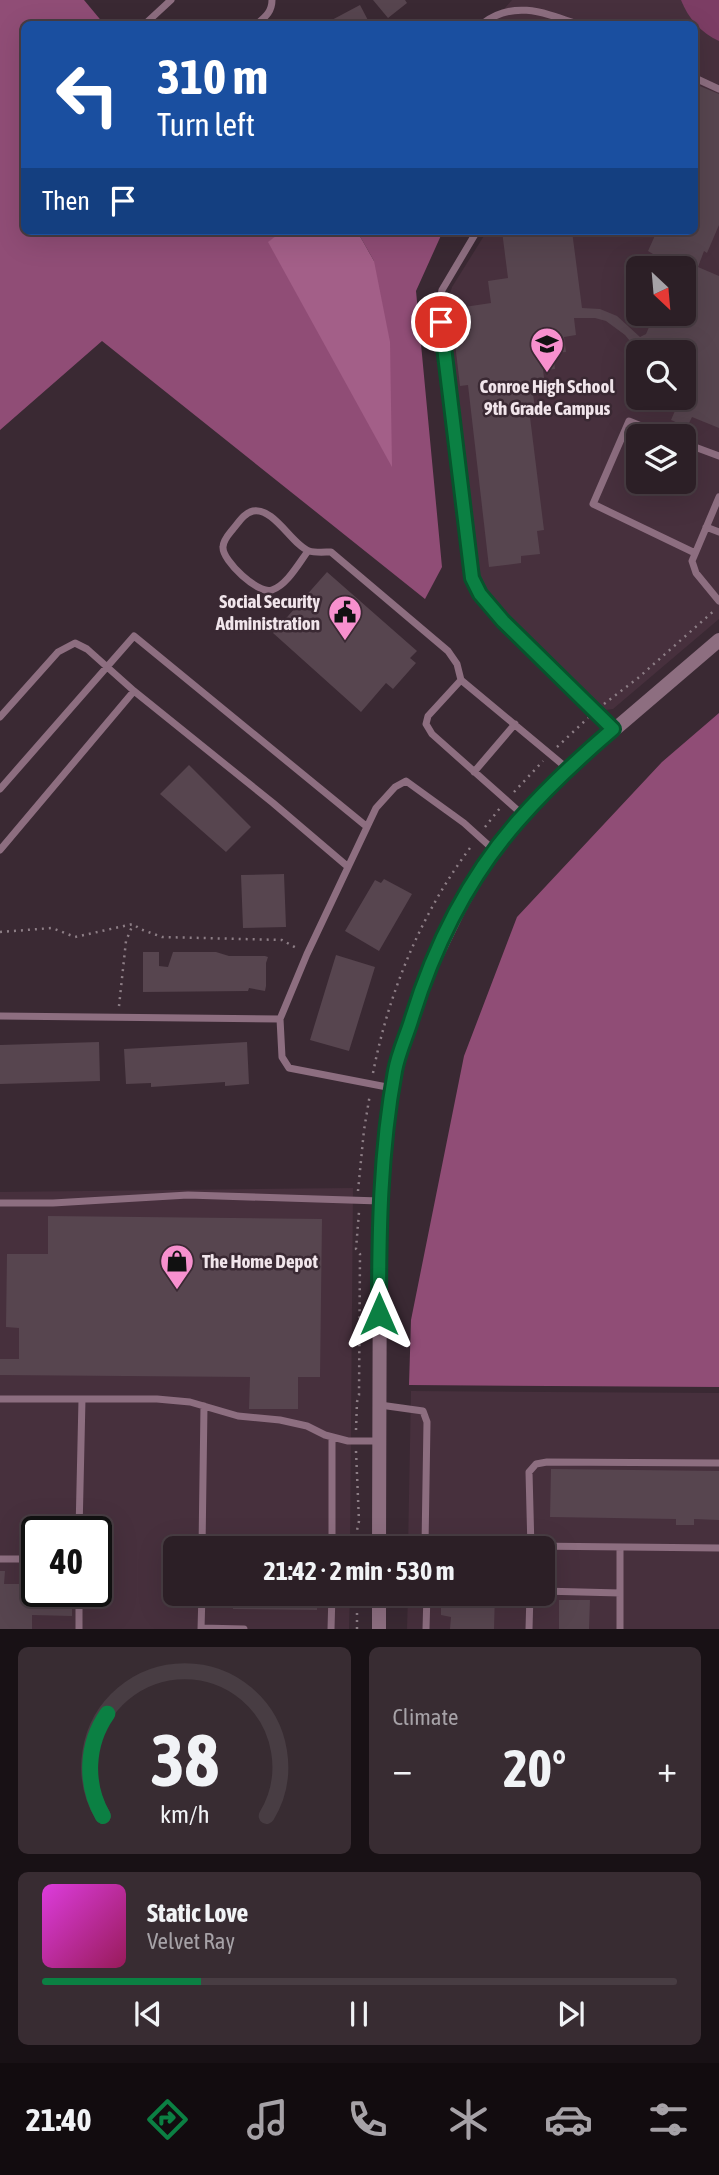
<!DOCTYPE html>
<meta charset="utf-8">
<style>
:root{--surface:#2c1f26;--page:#382c32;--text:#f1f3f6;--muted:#a6a2a7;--line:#483d43;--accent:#0b8043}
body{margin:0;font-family:"Asap Condensed",sans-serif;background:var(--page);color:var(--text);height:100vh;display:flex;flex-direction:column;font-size:26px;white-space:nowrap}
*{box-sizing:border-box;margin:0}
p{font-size:23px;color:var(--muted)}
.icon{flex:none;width:38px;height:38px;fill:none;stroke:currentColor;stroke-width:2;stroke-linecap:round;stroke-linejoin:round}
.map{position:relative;height:1629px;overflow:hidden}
.sheet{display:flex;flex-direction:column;gap:18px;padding:18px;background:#181115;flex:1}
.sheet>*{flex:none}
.guide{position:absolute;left:21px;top:21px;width:677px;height:214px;border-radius:10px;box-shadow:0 7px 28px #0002,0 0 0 2px var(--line);background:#1a4fa0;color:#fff;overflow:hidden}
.needle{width:46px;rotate:154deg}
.tools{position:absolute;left:626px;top:256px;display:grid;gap:14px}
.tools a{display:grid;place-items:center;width:70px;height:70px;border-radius:10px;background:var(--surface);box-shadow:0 7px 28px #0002,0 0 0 2px var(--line);font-size:35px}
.speed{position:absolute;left:21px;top:1516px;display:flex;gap:14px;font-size:35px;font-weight:700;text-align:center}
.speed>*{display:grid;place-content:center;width:91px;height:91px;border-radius:50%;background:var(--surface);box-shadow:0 7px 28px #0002,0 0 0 2px var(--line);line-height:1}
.speed .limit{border:4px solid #111;border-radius:10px;background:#fff;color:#111}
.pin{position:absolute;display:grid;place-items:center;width:60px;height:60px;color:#fff;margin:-30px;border:4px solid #fff;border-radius:50%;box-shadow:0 2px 7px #0007}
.me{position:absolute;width:77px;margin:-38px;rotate:0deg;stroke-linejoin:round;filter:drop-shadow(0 0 5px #0008)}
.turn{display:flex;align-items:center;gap:24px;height:147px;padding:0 21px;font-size:32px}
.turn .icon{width:91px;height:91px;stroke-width:2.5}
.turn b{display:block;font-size:49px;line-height:60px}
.then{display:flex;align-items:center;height:66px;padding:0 21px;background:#0003;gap:14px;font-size:26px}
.big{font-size:52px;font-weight:700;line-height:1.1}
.sheet .tile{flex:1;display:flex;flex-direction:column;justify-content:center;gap:10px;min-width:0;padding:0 24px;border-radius:10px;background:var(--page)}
.sheet .dial{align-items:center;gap:0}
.dial svg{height:182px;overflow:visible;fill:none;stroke:var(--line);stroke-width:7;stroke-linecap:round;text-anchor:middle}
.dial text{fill:var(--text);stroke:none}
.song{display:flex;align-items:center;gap:21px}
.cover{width:84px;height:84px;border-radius:10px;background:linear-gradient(135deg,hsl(300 70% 55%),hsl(330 70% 35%))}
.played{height:7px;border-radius:4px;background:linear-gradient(90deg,var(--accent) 25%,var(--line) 25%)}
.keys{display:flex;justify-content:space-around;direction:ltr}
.heat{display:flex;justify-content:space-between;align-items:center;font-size:38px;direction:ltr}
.sheet .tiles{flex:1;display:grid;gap:18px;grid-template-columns:1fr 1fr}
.tile:last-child{grid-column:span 2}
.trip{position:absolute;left:163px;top:1536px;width:392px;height:70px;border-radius:10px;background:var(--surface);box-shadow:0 7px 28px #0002,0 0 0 2px var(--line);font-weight:700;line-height:70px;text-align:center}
.tabs{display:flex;height:112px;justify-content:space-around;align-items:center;background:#120c0f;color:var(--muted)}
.tabs .icon{width:49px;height:49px}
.tabs .active{color:var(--accent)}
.tabs b{font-size:32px;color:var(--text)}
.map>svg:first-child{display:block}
.built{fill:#47303d;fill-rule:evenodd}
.green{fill:#7c3d64}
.forest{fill:#904d76}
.water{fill:#a35f88}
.building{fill:#57454f}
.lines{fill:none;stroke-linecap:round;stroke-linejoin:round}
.path{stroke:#8d7e86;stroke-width:2.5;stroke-dasharray:2 5;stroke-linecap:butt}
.service{stroke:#8d6e80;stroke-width:7}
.tertiary{stroke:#8d6e80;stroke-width:14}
.route-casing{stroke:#07532c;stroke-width:18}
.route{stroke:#0b8043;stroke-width:12}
.labels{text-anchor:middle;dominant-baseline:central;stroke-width:5;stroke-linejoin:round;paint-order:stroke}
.poi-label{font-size:19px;font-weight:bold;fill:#f1e5eb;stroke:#3a2933}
</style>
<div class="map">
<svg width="719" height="1629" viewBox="0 0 719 1629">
<rect width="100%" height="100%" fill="#3a2933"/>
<path class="built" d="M512 0H719V619L613 709 605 710 595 702 494 601 484 589 480 575 446 306 452 287 487 231H695V24H491ZM639 268H684V313H639ZM639 352H684V397H639ZM639 436H684V481H639Z
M353 1188 350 1549H175V1594H350L349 1629H0V1192ZM37 1531H96V1591H37Z
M411 1391 719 1393V1629H407L408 1594H542V1549H408Z"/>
<path class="green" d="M681 0H719V41C701 33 688 18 681 0Z"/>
<path class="forest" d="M0 0H84L104 24H24V231H282L269 242 374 261 357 231H443L416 291 442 567 425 599 102 341 0 430Z
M719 713V1387L409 1385 411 1320 464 1056 517 917 662 762Z"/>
<path class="water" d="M282 231H357L374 261 390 342 392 467 268 242Z"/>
<path class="building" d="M373 0H405L407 3 388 18Z
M360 5 370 24H329L328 22Z
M695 84 719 94V225L707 253 704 251 698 267 719 276V428L692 417 687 427 671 420 681 397H684V390L690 377 684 376V352H639L625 335 606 321 595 318H574L576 335 564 337 566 352 553 353 555 369 543 370 545 386 532 387 535 408 529 409 544 530 537 531 540 554 521 556V563L489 567 468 385 460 386 451 309 491 303 488 281 508 278 502 231H572L582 308 600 309 617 316 640 337 646 334 655 313H684V268H648L653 254 648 251 657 231H695Z
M327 572 417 651 410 658 416 663 393 689 386 683 361 712 273 633Z
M189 765 251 827 226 852 160 794Z
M284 874 286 927 243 928 241 875Z
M384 879 412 894 379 951 345 931 375 880 381 883Z
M143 952H159V966L168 967 173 952H216L229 956H265L268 957 266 963V986L265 991 249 988 248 991 143 992Z
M336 955 375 967 349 1051 310 1040Z
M99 1042 100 1081 0 1084V1045Z
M247 1042 249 1084 225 1086V1082L151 1087V1083L126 1084 124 1049Z
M48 1216 322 1219 320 1377H298V1409H249L250 1377 0 1375V1359H19V1328L6 1327 7 1254H48Z
M551 1469 719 1471V1520L694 1519V1525H676V1519L550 1517Z
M0 1571H5L4 1584H37V1591H72V1616L32 1615V1629H0Z
M233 1594H317V1610L233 1609Z
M441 1594H495L494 1629H450L451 1617 441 1615Z
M559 1600H590L589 1629H559Z"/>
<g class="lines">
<path class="path" d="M604 704 638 678 716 609
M557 747 588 718
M514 792 543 761
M485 827 500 808
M0 932 52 928 75 937 133 924 140 929 162 937 282 940 298 949
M119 1006 126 941 133 924
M373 1073C389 991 422 911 473 844
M358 1191 364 1130 370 1094
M356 1430 357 1402 359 1395 360 1254 356 1249 359 1212
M356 1451 359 1521 356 1535
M357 1629V1594"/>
<path class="service" d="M145 24 171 0
M257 24C265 17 272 12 272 0
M482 24C513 0 543 12 577 24
M695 78 719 89
M477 231 442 290 439 306 472 578 480 594 503 621 613 729
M666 436 629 421 593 504 695 553
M684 443 719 456
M719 497 692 561 696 573 719 601
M706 527 719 532
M308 551C299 563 287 585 272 590 259 595 222 561 223 547 223 540 229 534 233 529 239 522 244 513 253 511 274 507 292 545 309 551 315 553 325 552 331 552L448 651 457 664 461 680
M0 717 58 652 75 643 87 649 134 691
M474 772 515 724
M0 789 134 636 366 826
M523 815 432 734 426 724 428 716 461 680 568 769
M0 850 134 691 273 803 347 866
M0 1016 280 1019
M392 1088 289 1068 282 1057 280 1019 307 954 376 808 395 787 406 781 464 823 495 851
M0 1203H53L188 1195 380 1201
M0 1399H157L190 1402 238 1416 280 1420 307 1426 325 1435 348 1441H379
M380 1405 423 1411 427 1422 425 1545
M332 1437V1548
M79 1531 82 1399
M202 1544H421L425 1545 427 1549
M531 1546 719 1548
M202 1548 204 1406
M531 1549 529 1472 536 1464 547 1462 719 1463
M0 1559H37
M542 1591 620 1593
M201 1628 244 1629
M79 1629V1591
M201 1629 202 1594
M331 1629 332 1594
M426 1629 427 1594
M529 1629 530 1594
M620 1629V1547"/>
<path class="tertiary" d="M379 1549 380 1215 383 1159 395 1068 423 983 460 907 483 867 517 822 559 777 719 640
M379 1594V1629"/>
</g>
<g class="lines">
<g class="route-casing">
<path id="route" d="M379 1314C379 1233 380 1152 395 1071 398 1054 406 1037 411 1021 433 949 468 878 518 821 547 788 579 758 613 729L503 621 480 594 472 578 441 322"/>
</g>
<use href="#route" class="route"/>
</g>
<defs>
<g id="school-pin" transform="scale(1.75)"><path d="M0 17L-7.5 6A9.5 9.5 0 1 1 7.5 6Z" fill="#f790ce" stroke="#3a2933"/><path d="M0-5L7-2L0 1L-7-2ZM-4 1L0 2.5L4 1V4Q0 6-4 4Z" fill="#111"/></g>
<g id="civic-pin" transform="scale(1.75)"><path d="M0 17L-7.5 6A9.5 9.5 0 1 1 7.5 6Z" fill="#f790ce" stroke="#3a2933"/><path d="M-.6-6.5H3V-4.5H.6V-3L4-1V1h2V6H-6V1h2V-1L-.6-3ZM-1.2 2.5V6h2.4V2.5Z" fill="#111"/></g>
<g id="shop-pin" transform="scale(1.75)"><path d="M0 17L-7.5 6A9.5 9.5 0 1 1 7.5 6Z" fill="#f790ce" stroke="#3a2933"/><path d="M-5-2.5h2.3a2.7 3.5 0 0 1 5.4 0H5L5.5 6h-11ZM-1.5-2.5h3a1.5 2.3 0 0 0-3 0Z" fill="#111"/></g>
</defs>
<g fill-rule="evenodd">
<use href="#school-pin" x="547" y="344"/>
<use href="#civic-pin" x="345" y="612"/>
<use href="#shop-pin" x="177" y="1261"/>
</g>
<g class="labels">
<g class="poi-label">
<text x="547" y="386">Conroe High School<tspan x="547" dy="22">9th Grade Campus</tspan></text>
<text x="320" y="601" text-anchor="end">Social Security<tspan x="320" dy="22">Administration</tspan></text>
<text x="202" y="1261" text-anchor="start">The Home Depot</text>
</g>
</g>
</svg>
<div class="tools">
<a><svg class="needle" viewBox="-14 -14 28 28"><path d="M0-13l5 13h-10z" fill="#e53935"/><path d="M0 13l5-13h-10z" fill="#a6a2a7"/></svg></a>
<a><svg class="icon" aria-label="search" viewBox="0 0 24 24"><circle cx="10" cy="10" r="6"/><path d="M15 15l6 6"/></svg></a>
<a><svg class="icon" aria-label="layers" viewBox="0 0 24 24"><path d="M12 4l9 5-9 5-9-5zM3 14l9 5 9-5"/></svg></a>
</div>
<div class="speed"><div class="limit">40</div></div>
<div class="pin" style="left:441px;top:322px;background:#d93025"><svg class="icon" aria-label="arrive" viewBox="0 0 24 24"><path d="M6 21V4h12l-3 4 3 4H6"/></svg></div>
<svg class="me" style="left:379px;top:1314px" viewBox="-20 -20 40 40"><path d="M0-17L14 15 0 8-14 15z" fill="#0b8043" stroke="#fff" stroke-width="4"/></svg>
<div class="trip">21:42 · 2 min · 530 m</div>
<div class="guide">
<div class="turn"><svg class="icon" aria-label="left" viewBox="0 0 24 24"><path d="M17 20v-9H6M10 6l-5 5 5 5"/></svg><div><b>310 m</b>Turn left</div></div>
<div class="then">Then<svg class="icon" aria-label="arrive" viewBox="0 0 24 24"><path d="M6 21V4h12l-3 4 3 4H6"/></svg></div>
</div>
</div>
<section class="sheet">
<div class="tiles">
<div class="tile dial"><svg viewBox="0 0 100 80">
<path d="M14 69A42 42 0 1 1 86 69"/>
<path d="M14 69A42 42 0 0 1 16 24" stroke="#0b8043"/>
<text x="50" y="56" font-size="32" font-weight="700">38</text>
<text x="50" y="72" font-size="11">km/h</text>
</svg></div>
<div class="tile"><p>Climate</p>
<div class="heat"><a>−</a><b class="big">20°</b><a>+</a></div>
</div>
<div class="tile">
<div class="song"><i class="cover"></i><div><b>Static Love</b><p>Velvet Ray</p></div></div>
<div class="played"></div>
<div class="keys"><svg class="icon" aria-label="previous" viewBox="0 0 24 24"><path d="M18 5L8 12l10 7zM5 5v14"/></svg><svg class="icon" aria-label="pause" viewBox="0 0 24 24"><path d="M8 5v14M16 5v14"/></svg><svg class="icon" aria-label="next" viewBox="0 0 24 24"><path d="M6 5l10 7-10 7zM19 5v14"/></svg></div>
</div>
</div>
</section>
<nav class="tabs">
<b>21:40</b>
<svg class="icon active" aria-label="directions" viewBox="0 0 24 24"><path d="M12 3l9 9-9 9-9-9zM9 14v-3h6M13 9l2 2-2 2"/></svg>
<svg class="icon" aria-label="music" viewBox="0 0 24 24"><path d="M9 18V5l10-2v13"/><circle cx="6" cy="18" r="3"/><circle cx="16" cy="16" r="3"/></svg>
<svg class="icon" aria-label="phone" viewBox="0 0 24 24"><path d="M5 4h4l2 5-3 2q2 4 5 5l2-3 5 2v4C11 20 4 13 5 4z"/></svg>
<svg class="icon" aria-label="climate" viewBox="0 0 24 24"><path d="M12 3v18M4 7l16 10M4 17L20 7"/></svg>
<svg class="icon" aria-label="car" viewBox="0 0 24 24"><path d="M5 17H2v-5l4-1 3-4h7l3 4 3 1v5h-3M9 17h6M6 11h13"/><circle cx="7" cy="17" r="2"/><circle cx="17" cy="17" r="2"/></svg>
<svg class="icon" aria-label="filters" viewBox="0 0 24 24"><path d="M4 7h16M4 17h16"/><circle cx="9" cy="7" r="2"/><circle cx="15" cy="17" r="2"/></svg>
</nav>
